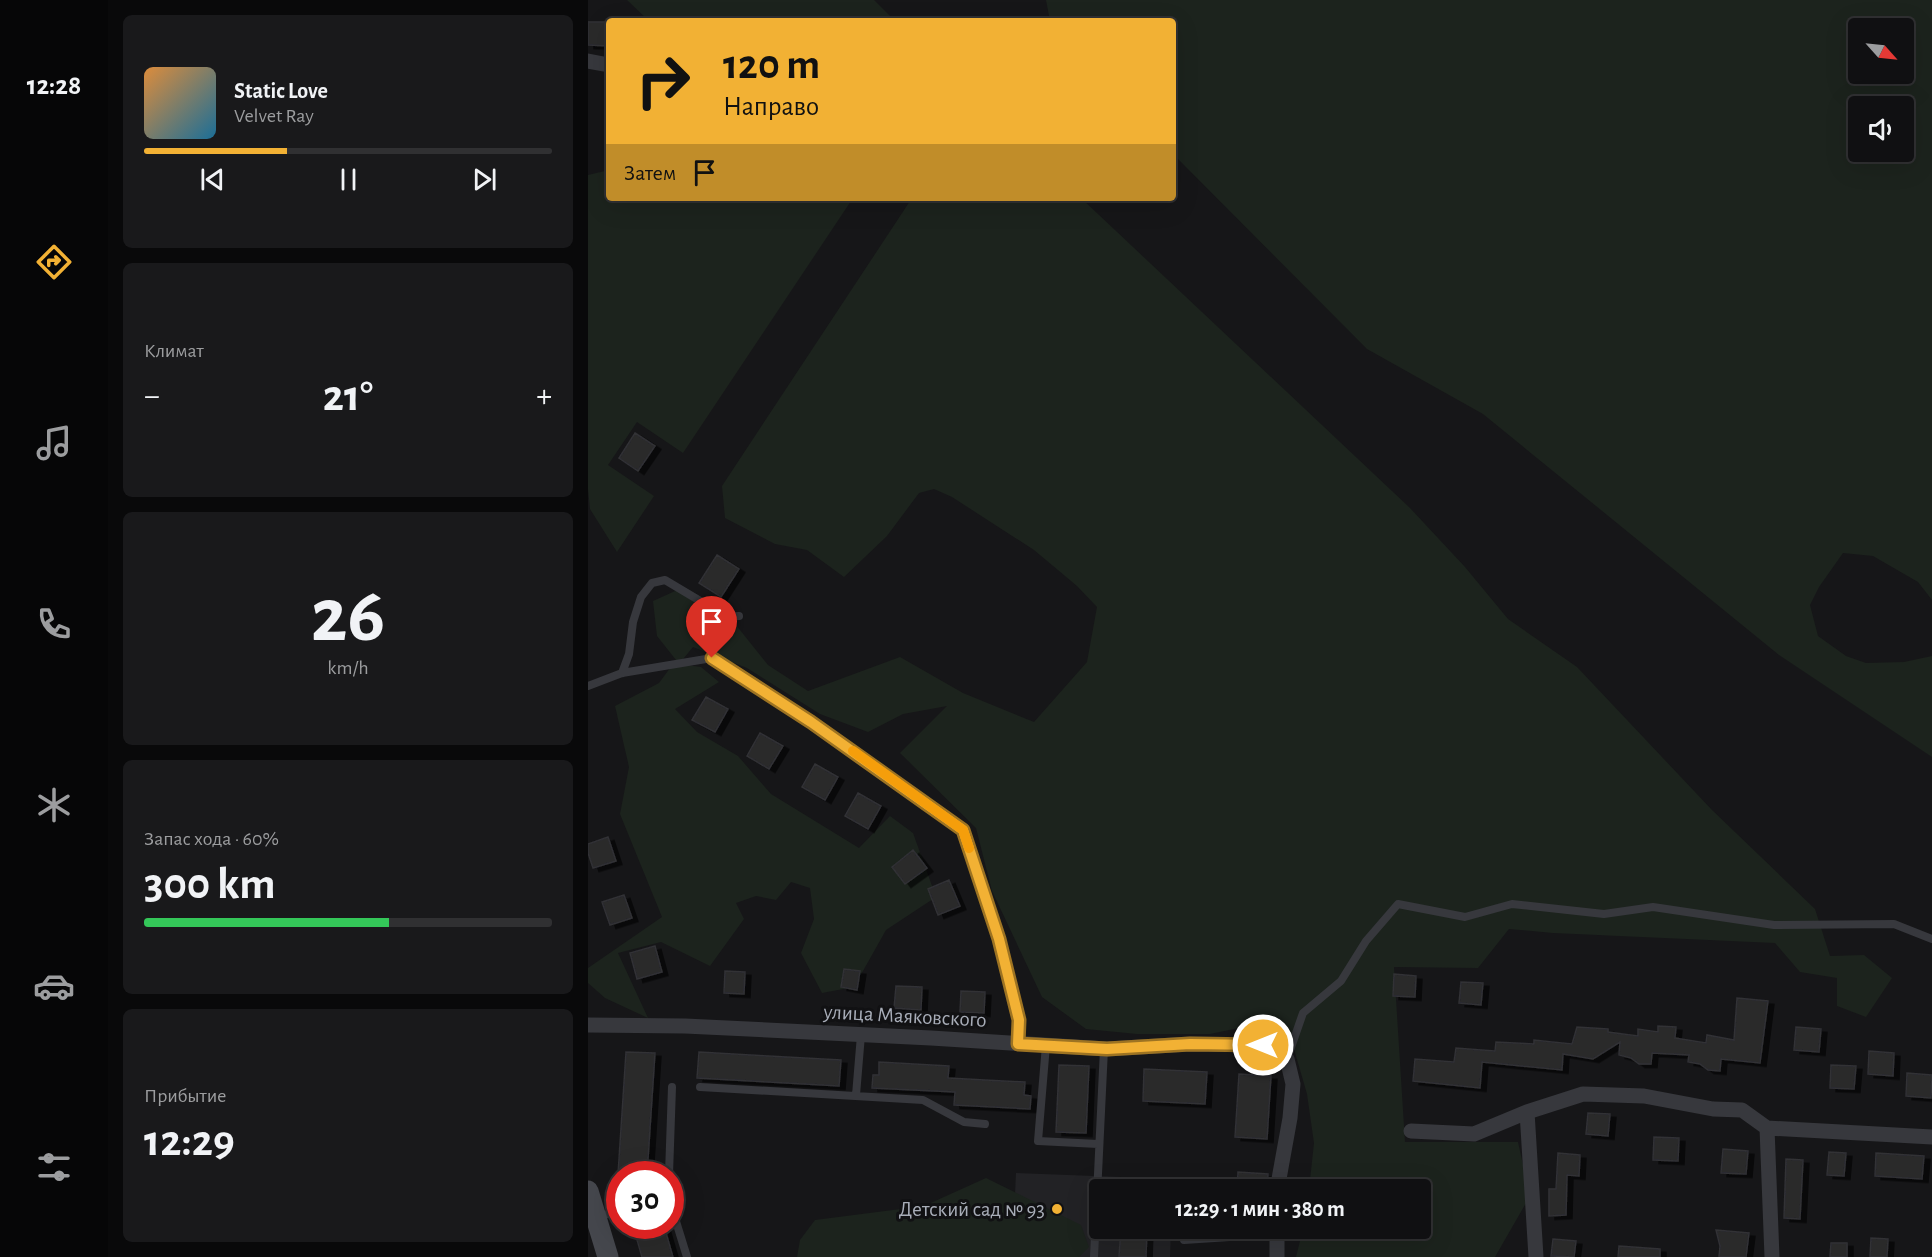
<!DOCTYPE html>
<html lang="ru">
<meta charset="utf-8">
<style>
:root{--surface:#101012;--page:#19191b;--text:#f1f3f6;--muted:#9c9d9f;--line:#303032;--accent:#f2b134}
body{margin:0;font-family:"Alegreya Sans",sans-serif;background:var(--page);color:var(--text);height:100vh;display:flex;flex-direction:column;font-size:22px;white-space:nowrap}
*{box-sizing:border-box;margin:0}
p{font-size:20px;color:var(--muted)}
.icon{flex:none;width:33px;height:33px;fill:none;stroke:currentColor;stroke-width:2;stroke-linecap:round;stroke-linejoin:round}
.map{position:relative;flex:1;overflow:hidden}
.drawer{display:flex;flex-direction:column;gap:15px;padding:15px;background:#09090a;width:480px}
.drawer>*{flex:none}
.banner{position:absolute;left:18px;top:18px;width:570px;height:183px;border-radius:6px;box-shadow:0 6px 24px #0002,0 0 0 2px var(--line);background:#f2b134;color:#111;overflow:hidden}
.needle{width:39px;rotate:117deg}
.tools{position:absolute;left:1260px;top:18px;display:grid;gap:12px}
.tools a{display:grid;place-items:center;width:66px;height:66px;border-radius:6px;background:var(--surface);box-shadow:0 6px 24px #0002,0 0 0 2px var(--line);font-size:30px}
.speed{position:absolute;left:18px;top:1161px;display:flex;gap:12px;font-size:30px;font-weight:700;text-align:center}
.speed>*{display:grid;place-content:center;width:78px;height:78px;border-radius:50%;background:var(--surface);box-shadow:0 6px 24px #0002,0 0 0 2px var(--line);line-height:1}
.speed .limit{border:9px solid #d22;background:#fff;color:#111}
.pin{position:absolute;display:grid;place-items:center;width:51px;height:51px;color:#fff;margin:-62px -26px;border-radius:50% 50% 50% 0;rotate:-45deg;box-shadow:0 0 6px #0007}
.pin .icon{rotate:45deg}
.me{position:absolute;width:66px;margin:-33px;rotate:270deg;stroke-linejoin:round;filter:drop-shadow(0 0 4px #0008)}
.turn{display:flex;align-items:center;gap:21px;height:126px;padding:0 18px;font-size:27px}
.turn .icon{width:78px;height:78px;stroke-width:2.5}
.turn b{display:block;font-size:42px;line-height:51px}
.then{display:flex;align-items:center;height:57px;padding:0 18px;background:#0003;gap:12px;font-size:22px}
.big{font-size:45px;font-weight:600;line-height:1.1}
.drawer .widget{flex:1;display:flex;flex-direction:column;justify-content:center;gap:9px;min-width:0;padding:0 21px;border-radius:9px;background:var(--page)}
.drawer .dial{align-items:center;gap:0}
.dial b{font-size:78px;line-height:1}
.song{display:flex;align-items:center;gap:18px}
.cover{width:72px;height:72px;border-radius:9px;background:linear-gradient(135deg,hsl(30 70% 55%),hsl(200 70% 35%))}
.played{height:6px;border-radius:3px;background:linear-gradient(90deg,var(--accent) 35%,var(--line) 35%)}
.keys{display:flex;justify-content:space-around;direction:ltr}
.heat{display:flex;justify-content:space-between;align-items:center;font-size:33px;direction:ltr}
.charge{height:9px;border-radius:4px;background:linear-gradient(90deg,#34c759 60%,var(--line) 0)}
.trip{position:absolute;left:501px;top:1179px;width:342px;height:60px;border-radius:6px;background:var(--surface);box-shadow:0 6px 24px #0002,0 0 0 2px var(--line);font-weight:600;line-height:60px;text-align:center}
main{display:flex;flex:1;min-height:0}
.tabs{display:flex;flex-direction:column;width:108px;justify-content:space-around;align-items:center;background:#060607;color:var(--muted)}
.tabs .icon{width:42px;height:42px}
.tabs .on{color:var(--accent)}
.tabs b{font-size:27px;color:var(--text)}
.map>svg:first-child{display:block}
.built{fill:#222225}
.green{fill:#1c231d;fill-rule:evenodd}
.building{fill:#29292c;stroke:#303034;stroke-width:1.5;filter:url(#shadow)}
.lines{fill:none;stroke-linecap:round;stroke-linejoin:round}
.lane{stroke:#37383d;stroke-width:8}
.street{stroke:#37383d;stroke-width:15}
.secondary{stroke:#45474d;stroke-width:21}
.route-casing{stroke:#9d7322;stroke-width:15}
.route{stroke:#f2b134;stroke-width:10}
.slow{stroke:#f59e0b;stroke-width:10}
.poi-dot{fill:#f2b134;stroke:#111113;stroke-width:2}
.labels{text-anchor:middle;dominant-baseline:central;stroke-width:6;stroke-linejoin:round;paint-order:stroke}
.street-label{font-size:21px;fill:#a8adb8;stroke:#111113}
.poi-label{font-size:21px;fill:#a8adb8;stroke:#111113;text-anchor:end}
</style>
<main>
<nav class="tabs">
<b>12:28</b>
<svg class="icon on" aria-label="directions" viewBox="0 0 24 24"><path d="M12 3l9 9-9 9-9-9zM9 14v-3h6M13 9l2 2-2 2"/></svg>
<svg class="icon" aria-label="music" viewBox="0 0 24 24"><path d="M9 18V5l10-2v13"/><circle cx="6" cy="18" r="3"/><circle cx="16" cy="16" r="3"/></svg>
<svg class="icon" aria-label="phone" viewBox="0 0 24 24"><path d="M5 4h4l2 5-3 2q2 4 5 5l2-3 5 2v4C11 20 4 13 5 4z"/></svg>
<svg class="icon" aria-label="climate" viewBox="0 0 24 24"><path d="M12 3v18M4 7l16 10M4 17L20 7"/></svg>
<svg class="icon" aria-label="car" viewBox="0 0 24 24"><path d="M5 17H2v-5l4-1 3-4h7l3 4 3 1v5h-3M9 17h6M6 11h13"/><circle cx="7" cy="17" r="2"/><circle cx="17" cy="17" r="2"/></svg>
<svg class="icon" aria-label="filters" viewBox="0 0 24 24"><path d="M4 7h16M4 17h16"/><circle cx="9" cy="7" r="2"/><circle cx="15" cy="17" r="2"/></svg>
</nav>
<section class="drawer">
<div class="widget">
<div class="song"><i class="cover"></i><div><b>Static Love</b><p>Velvet Ray</p></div></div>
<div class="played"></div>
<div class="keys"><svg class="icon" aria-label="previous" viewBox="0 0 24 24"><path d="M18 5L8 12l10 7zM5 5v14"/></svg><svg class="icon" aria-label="pause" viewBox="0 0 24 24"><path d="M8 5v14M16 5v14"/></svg><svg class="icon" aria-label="next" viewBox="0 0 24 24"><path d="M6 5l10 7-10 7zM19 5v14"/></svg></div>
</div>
<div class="widget"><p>Климат</p>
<div class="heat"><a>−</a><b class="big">21°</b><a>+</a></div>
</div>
<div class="widget dial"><b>26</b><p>km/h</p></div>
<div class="widget"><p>Запас хода · 60%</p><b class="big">300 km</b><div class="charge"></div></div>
<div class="widget"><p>Прибытие</p><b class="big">12:29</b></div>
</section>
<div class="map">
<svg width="1344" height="1257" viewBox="0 0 1344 1257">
<defs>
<filter id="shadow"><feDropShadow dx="6" dy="3.5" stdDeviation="0" flood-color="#0009"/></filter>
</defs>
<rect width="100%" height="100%" fill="#161618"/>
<path class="built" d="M428 1173 585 1179V1189L512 1190V1228L583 1229 582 1257H424Z"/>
<path class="green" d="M39 0H286L307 21H61Z
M458 0H1344V600L1330 582 1285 556 1255 553 1231 587 1222 605 1230 636 1258 656 1278 663 1316 662 1344 656V757L1191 655 895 414 779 349 585 154V21H462ZM1270 28H1316V74H1270ZM1316 106V152H1270V106Z
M21 170V198H265L95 453 49 422 20 465 66 496 29 552 2 509 0 489V175Z
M324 198H493L822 508 877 567 920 619 989 667 1124 810 1227 909 1242 956 1276 955 1304 978 1278 1017 1249 1006V978L1212 972 1187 943 965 933 921 929 890 968 806 967 817 1142H930L942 1196 907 1257H708L715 1229 832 1228V1190L721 1189 726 1143 719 1094 706 1049 670 1024 622 1034H549L498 1029 454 997 404 891 388 828 312 753 359 706 315 714 280 732 232 714 159 668 105 647 91 664 113 667 131 682 87 709 109 732 150 756 183 794 271 848 302 816 325 833 348 897 298 930 266 987 234 993 213 953 226 919 222 888 203 882 188 900 168 896 148 903 156 919 122 966 73 942 30 953 60 1018 17 998 0 983V968L74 917 32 814 41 767 27 706 71 683 88 660 69 636 65 601 96 587 136 610 180 665 220 691 312 657 375 693 446 722 499 662 509 607 489 586 446 550 364 497 346 489 331 493 299 536 256 577 219 550 187 544 137 518 134 486Z
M398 1178 493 1225 501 1247 491 1257H209L212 1240 227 1220 336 1206Z"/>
<path class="building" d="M0 22H21V46L0 45Z
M47 433 67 446 50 471 31 458Z
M129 555 151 569 133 597 111 583Z
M118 697 140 709 127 732 104 720Z
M172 733 195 746 181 769 159 756Z
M227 764 250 777 237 800 214 787Z
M270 793 293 806 280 829 257 816Z
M20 837 28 861 5 868 0 853V844Z
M325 850 339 868 317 884 304 867Z
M361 880 372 906 350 915 340 889Z
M36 895 44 918 22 925 14 902Z
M67 946 74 972 49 979 42 953Z
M256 969 272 971 269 990 253 987Z
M137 971 157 972 156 994 136 993Z
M806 974 828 976 827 997 805 996Z
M873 982 895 983 893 1005 871 1003Z
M308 986 334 987 333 1010 306 1008Z
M373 991 397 992 396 1013 372 1012Z
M1149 998 1180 1001 1172 1063 1133 1059 1132 1071 1120 1070 1112 1064 1100 1062 1101 1055 1064 1053 1063 1064H1051L1043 1058 1031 1055 1032 1042 1005 1059 975 1054 974 1070 894 1062 892 1088 825 1081 827 1059 866 1062 868 1048 907 1051 908 1042 946 1044V1040L984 1044 989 1027 1020 1029V1032L1050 1036V1029L1070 1032V1026L1088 1027 1087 1038 1118 1043 1119 1035 1146 1040Z
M1208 1027 1233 1029 1231 1052 1206 1050Z
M1281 1051 1306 1053 1305 1076 1280 1074Z
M38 1052 67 1053 59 1174H30Z
M111 1052 253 1060 251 1086 109 1078Z
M291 1062 361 1066 360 1078 437 1082 436 1095 443 1096 442 1109 366 1105 367 1092 284 1088 285 1075H291Z
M471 1065 501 1066 498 1133 468 1132Z
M1243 1065 1268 1066 1266 1089 1242 1088Z
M556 1069 619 1072 617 1104 555 1101Z
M1319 1073 1344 1075 1343 1098 1318 1096Z
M651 1074 683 1076 679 1139 647 1137Z
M1000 1113 1022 1114 1020 1136 998 1134Z
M1066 1137 1091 1138 1090 1161 1065 1160Z
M1135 1149 1160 1151 1158 1174 1133 1173Z
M1241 1152 1258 1153 1256 1176 1239 1175Z
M970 1153 992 1155 991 1176 979 1175 978 1215 961 1216V1189H968Z
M1288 1153 1336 1156 1334 1179 1287 1176Z
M1198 1159 1215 1160 1212 1219 1196 1218Z
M650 1172 680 1174 679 1190H649Z
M45 1226H76L85 1257H54Z
M533 1228H559L558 1257H531Z
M1128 1230 1161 1233 1158 1257H1131L1132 1246Z
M1283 1238 1300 1239 1299 1257H1282Z
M965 1239 988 1241 986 1257 963 1256Z
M1243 1243H1259V1257H1242Z
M1031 1246 1072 1249V1257H1030Z"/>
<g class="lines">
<path class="lane" d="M34 673 41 654 45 622 53 597 64 583 77 580 139 617 151 616
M0 686 34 673 124 658 223 722 376 830 411 939 431 1021 430 1044
M458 1045 450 1141 510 1144
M699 1059 715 1013 753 981 778 941 810 904 877 917 924 904 1016 914 1065 907 1186 925 1306 924 1344 939
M112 1087 335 1100 376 1122 397 1124
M268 1095 273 1035
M81 1174 84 1087
M82 1202 99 1257
M10 1217 32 1210
M596 1240 689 1234
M506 1257 516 1049"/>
<path class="street" d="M0 61 21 65
M0 1025 97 1026 343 1038 519 1049 602 1044 675 1045 699 1059 705 1084 702 1118 689 1190
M1179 1128 1184 1257
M823 1131 886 1134 939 1112
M689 1257V1228
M948 1257 939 1112 995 1094 1056 1096 1125 1109 1154 1110 1179 1128 1344 1137"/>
<path class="secondary" d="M0 1191 20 1257"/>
</g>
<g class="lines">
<g class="route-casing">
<path id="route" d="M124 658 223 722 375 830 411 939 431 1020 430 1044 519 1049 602 1044 675 1045"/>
</g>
<use href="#route" class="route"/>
<path class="slow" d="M265 751 375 830 381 848"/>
</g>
<circle class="poi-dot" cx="469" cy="1209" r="6"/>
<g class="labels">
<g class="street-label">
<text transform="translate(317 1016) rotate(3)">улица Маяковского</text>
</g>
<g class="poi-label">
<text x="457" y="1209">Детский сад № 93</text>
</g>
</g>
</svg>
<div class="tools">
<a><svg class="needle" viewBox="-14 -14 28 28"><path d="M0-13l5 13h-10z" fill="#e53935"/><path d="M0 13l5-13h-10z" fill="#9c9d9f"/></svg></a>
<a><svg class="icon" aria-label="sound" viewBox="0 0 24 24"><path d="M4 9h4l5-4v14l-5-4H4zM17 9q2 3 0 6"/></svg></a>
</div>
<div class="speed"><div class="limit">30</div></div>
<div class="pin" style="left:124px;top:658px;background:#d93025"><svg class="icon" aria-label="arrive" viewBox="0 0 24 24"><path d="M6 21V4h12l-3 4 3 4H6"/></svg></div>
<svg class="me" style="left:675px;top:1045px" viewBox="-20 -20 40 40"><circle r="17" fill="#f2b134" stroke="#fff" stroke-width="3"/><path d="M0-11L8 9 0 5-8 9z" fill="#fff"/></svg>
<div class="trip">12:29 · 1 мин · 380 m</div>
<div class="banner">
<div class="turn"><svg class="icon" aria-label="right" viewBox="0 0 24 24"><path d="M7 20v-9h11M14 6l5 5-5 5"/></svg><div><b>120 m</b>Направо</div></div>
<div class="then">Затем<svg class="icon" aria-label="arrive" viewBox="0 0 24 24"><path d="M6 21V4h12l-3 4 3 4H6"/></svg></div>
</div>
</div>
</main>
